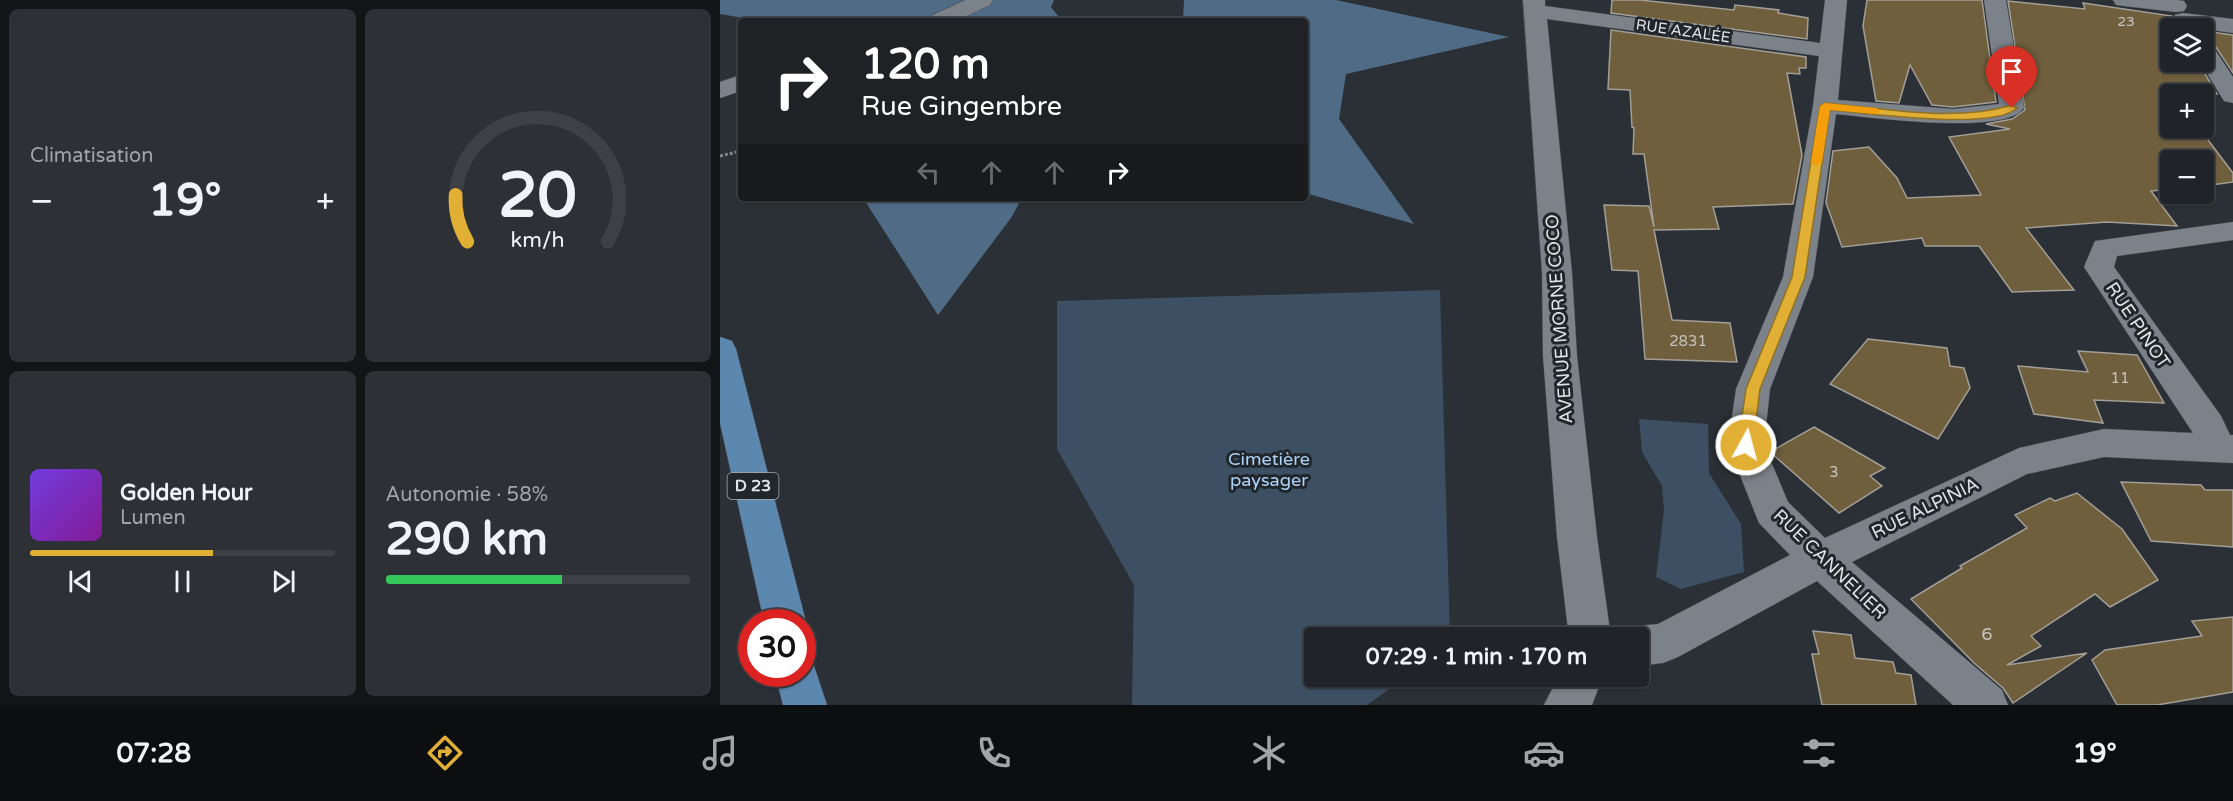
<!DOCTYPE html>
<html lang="fr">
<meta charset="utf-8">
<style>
:root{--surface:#202428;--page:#2d3034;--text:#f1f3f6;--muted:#a2a4a8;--line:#3d4145;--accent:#e1af34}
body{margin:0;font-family:"Varela Round",sans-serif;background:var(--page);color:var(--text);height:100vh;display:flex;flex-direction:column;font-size:22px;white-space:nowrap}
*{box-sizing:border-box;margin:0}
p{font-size:20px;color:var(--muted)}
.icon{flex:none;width:33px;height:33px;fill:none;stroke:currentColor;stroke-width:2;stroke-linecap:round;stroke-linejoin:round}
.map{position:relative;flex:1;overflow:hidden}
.side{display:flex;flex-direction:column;gap:9px;padding:9px;background:#121416;width:720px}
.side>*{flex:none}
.hud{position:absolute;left:18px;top:18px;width:570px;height:183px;border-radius:6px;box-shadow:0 2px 4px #0004,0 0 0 2px var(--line);background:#202124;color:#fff;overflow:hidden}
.fabs{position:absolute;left:1440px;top:18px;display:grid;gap:12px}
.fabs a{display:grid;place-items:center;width:54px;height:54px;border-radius:6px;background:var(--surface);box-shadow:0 2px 4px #0004,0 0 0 2px var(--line);font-size:30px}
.speed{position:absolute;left:18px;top:609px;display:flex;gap:12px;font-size:30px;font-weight:700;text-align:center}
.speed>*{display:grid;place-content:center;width:78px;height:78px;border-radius:50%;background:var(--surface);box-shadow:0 2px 4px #0004,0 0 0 2px var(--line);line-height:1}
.speed .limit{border:9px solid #d22;background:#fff;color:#111}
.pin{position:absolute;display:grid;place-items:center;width:51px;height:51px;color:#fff;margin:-62px -26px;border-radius:50% 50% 50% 0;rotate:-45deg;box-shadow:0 0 6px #0007}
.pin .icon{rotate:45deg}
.me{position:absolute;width:66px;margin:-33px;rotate:7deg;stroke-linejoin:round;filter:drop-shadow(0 0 4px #0008)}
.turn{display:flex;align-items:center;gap:21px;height:126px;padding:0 24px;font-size:27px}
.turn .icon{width:78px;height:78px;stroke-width:2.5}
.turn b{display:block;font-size:42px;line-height:51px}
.lanes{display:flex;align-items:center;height:57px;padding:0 24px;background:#0003;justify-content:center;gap:30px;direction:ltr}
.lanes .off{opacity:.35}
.big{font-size:45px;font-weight:800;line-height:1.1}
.side .tile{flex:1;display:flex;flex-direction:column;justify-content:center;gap:9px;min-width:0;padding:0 21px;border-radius:9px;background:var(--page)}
.side .dial{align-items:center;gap:0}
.dial svg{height:156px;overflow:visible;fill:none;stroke:var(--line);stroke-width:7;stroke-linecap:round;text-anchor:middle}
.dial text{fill:var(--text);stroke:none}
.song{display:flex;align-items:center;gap:18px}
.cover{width:72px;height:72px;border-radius:9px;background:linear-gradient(135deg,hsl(260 70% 55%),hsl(290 70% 35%))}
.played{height:6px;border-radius:3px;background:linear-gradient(90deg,var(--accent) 60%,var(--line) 60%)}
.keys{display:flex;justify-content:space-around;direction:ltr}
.heat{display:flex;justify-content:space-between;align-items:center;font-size:33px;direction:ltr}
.charge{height:9px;border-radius:4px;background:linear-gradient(90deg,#34c759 58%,var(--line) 0)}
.side .tiles{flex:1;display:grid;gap:9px;grid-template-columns:repeat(2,1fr)}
.trip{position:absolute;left:584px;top:627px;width:345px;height:60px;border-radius:6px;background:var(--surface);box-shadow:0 2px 4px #0004,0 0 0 2px var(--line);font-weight:800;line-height:60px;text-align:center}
.tabs{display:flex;height:96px;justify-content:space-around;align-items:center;background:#0d0e10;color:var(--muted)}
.tabs .icon{width:42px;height:42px}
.tabs .current{color:var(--accent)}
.tabs b{font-size:27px;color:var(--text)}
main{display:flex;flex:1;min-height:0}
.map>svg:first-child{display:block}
.green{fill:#3d5063}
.forest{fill:#506b86}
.building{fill:#6f5f3d;stroke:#a39f97;stroke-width:1.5}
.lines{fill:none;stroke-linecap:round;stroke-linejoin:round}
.minor-casing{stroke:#494d52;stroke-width:1}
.major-casing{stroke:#494d52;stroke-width:1}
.path{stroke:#83888d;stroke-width:3;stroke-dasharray:3 2;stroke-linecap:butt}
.minor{fill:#7b8289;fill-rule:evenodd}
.major{fill:#5c87af;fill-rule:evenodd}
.route{fill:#e1af34;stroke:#927222;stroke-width:1.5}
.slow{fill:#f59e0b}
.labels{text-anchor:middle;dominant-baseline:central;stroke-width:6;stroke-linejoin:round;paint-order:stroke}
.far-number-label{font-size:14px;fill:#c4c4be}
.far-street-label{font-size:15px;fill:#e1e5e9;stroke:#21262b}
.number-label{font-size:15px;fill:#c4c4be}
.shield{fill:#21262b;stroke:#a7acb0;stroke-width:1.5}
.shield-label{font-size:16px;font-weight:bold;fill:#e1e5e9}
.street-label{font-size:18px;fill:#e1e5e9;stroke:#21262b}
.park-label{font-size:18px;fill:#add3f9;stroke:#21262b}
.near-number-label{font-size:18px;fill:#c4c4be}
</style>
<main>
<section class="side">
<div class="tiles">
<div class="tile"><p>Climatisation</p>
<div class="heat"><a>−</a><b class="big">19°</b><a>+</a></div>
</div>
<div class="tile dial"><svg viewBox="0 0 100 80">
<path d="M14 69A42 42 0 1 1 86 69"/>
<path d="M14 69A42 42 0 0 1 8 45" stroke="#e1af34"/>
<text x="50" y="56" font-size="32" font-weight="700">20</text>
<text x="50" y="72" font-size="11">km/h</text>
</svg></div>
<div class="tile">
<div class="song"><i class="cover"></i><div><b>Golden Hour</b><p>Lumen</p></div></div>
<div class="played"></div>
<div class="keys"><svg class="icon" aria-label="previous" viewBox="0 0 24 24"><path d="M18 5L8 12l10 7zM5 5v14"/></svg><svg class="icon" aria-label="pause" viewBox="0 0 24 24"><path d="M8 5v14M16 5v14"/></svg><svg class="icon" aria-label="next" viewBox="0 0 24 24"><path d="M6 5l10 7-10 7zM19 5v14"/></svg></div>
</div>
<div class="tile"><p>Autonomie · 58%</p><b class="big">290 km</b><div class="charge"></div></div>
</div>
</section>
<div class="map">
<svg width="1513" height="705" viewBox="0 0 1513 705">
<rect width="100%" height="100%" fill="#2a3035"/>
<path class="green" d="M720 290 730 637 594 638V676L686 677 647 705H412L414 585 337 449V301Z
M919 419 988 424 989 473 1021 524 1024 572 961 589 936 577 944 511 942 486 922 452Z"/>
<path class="forest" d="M0 0H334L331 7 342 21H41L0 14Z
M464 0H616L789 37 626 74 619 119 694 224 585 193V21H463Z
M143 198H302L291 218 218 315Z"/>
<path class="building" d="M892 0H920L1014 10 1015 5 1059 10 1058 13 1088 18 1087 39 891 13Z
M1147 0H1262L1276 102 1233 107 1212 105 1190 65 1179 103 1156 101 1143 26Z
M1288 1 1365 9 1363 3 1452 16 1450 21 1453 26 1464 28H1450V62H1478L1497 94H1450V128H1479L1513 173V182L1484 186V160H1450V189L1431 191 1457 226 1387 222 1306 228 1354 290 1292 292 1259 246H1205L1202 238 1122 247 1106 203 1113 151 1149 147 1177 178 1187 198 1261 195 1229 137 1290 129 1266 124 1292 119 1305 110Z
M891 30 1086 57V68H1079L1080 74 1067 73 1082 155 1073 204 993 207 999 229 934 230 952 320 1010 323 1017 362 925 359 918 271 892 270 884 205 929 206 934 227 924 154H913L914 128 912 127 910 90 888 89Z
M1484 31 1513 35V73L1494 44 1484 41Z
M1148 339 1227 348 1230 366 1244 368 1250 388 1218 439 1110 384Z
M1358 351 1417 355 1444 403 1374 400 1383 423 1314 414 1298 366 1368 372Z
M1094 427 1165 468 1150 476 1162 486 1119 513 1050 452Z
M1401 482 1481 485 1485 490H1513V547L1431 541Z
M1357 493 1402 529 1438 580 1390 607 1375 594 1311 636 1321 646 1287 665 1367 653 1293 703 1283 688 1254 663 1191 599 1242 568 1240 566 1307 528 1295 515 1330 498 1335 501Z
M1513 617V692L1437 705H1397L1372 660 1385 650 1482 636 1472 621Z
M1093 631 1131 635 1135 658 1173 662 1176 673 1191 675 1196 705H1102L1092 654H1099Z"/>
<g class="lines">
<g class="minor-casing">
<path id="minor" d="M245 0H273L270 5 236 21H208L211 16Z
M803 0H825V6L1100 43 1105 0H1127L1118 100 1233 109 1279 104 1264 0H1286L1304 108C1285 136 1150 117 1116 114L1093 277 1050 389 1044 445 1068 502 1105 538 1299 448 1384 429 1473 433 1364 267 1375 241 1513 222V240L1397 256 1394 267 1501 416 1510 435H1513V463L1384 457 1307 474 1132 562 1282 690 1288 705H1233L1097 581 958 657 943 663 918 666V638H900L903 632 918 626 938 624 1070 555 1039 523 1008 445 1016 389 1063 277 1093 106 1099 56 827 19 852 273 857 356 877 537 891 638H849L837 537 823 356 822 273Z
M1393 0H1458L1464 1 1467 6 1464 11 1456 12 1404 6 1396 5Z
M1463 13 1513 19V33L1455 25 1452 20 1455 15Z
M1484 43 1492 45 1513 77V103L1504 101 1480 62H1484Z
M21 75V91L0 98V82Z
M839 676H883L872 705H824Z"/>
</g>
<g class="major-casing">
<path id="major" d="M0 337 12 341 16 349 86 622 82 630V622H44L0 423Z
M82 656 92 660 107 705H63L55 674H82Z"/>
</g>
<path class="path" d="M0 156 21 151"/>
<use href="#minor" class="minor"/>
<use href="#major" class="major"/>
</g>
<path class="route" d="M1105 103C1166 108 1233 123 1292 105L1297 108C1273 131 1145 113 1110 110L1085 277 1040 389 1033 445 1031 449H1020L1018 445 1026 389 1072 277 1100 106Z"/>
<path class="slow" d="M1105 103 1156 108 1161 111 1156 114 1110 110 1102 162 1096 166 1091 162 1100 106Z"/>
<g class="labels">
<g class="far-number-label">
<text x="1406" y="21">23</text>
</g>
<g class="far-street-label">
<text transform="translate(963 31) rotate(8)">RUE AZALÉE</text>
</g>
<g class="number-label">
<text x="968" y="341">2831</text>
<text x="1400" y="378">11</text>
<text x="1114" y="472">3</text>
</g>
<rect class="shield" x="7.5" y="473" width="51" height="26" rx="4.5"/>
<g class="shield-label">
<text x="33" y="486">D 23</text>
</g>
<g class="street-label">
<text transform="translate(839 319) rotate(-94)">AVENUE MORNE COCO</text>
<text transform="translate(1418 325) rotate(56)">RUE PINOT</text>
<text transform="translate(1205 508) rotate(-26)">RUE ALPINIA</text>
<text transform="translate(1110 564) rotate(44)">RUE CANNELIER</text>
</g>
<g class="park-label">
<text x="549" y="459">Cimetière<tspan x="549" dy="21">paysager</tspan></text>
</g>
<g class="near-number-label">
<text x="1267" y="634">6</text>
</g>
</g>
</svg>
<div class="fabs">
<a><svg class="icon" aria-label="layers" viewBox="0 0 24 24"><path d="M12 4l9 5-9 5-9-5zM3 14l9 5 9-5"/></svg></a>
<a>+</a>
<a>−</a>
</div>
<div class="speed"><div class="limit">30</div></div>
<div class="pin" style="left:1292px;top:108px;background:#d93025"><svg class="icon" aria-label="arrive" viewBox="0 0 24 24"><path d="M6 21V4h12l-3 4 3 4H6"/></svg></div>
<svg class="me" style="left:1026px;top:445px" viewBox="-20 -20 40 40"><circle r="17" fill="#e1af34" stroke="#fff" stroke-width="3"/><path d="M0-11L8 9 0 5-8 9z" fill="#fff"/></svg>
<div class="trip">07:29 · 1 min · 170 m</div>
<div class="hud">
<div class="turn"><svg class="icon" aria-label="right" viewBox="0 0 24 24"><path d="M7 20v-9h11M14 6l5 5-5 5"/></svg><div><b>120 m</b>Rue Gingembre</div></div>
<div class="lanes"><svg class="icon off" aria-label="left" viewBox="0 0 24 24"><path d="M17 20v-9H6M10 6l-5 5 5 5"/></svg><svg class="icon off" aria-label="ahead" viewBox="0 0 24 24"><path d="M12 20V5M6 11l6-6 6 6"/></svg><svg class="icon off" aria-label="ahead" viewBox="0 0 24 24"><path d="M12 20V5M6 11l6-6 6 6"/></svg><svg class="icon" aria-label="right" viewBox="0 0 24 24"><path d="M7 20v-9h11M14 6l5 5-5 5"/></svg></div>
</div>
</div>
</main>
<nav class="tabs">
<b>07:28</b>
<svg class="icon current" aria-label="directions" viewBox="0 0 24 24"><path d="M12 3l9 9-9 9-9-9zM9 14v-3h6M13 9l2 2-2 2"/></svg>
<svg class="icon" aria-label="music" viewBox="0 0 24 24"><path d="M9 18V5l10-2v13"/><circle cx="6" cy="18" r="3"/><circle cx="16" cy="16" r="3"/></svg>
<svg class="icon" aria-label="phone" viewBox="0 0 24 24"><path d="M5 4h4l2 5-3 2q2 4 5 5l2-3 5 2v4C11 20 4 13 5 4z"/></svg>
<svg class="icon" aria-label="climate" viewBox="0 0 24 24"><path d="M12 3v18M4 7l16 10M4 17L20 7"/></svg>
<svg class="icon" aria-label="car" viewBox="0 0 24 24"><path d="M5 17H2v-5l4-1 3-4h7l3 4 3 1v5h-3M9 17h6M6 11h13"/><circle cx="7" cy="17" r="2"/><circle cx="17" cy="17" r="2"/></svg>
<svg class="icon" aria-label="filters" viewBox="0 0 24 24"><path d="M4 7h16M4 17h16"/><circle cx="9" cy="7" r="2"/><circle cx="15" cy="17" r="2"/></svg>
<b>19°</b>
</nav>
